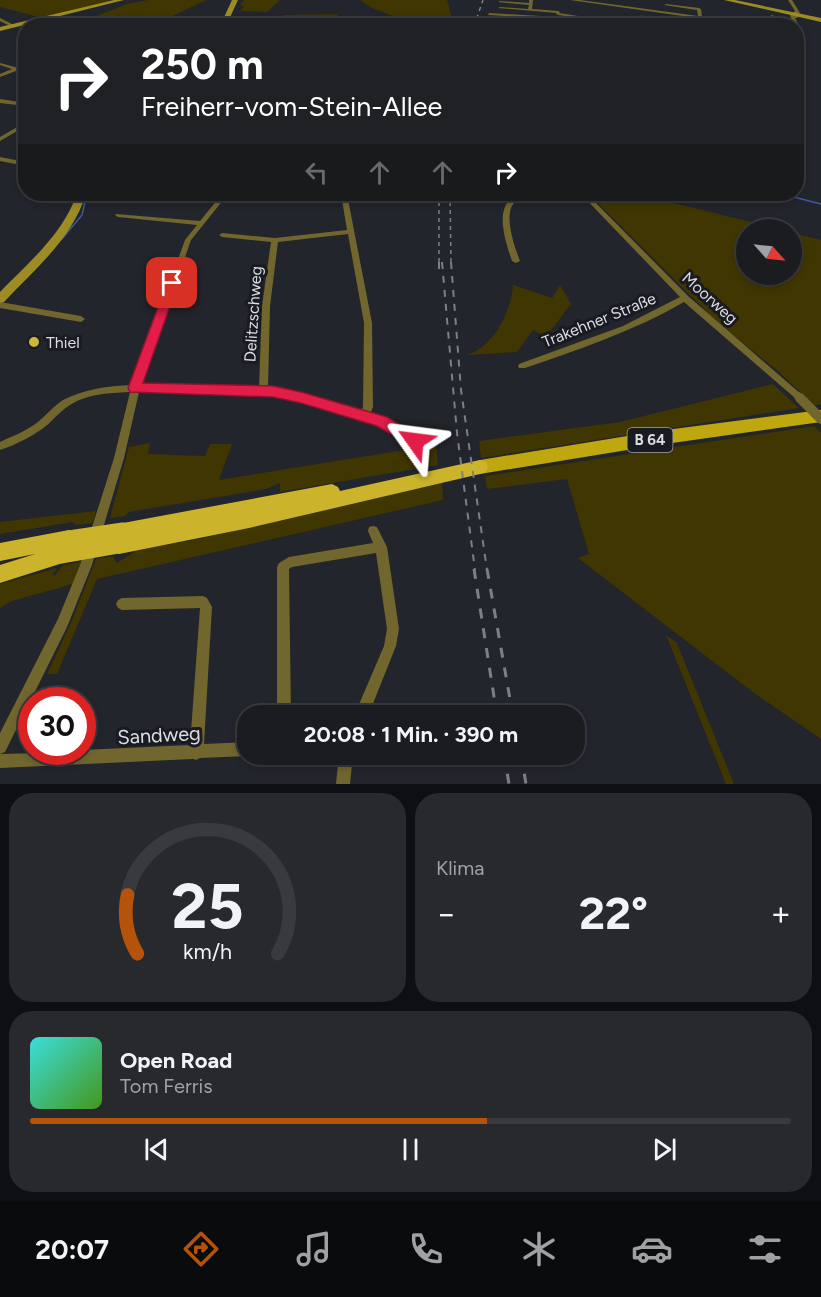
<!DOCTYPE html>
<html lang="de">
<meta charset="utf-8">
<style>
:root{--surface:#1a1c20;--page:#27292d;--text:#f1f3f6;--muted:#9fa1a5;--line:#383a3e;--accent:#b45309}
body{margin:0;font-family:Figtree,sans-serif;background:var(--page);color:var(--text);height:100vh;display:flex;flex-direction:column;font-size:22px;white-space:nowrap}
*{box-sizing:border-box;margin:0}
p{font-size:20px;color:var(--muted)}
.icon{flex:none;width:33px;height:33px;fill:none;stroke:currentColor;stroke-width:2;stroke-linecap:round;stroke-linejoin:round}
.map{position:relative;height:784px;overflow:hidden}
.drawer{display:flex;flex-direction:column;gap:9px;padding:9px;background:#0e0f12;flex:1}
.drawer>*{flex:none}
.hud{position:absolute;left:18px;top:18px;width:786px;height:183px;border-radius:24px;box-shadow:0 3px 9px #0003,0 0 0 2px var(--line);background:#202124;color:#fff;overflow:hidden}
.needle{width:39px;rotate:117deg}
.tools{position:absolute;left:736px;top:219px;display:grid;gap:12px}
.tools a{display:grid;place-items:center;width:66px;height:66px;border-radius:50%;background:var(--surface);box-shadow:0 3px 9px #0003,0 0 0 2px var(--line);font-size:30px}
.speed{position:absolute;left:18px;top:687px;display:flex;gap:12px;font-size:30px;font-weight:700;text-align:center}
.speed>*{display:grid;place-content:center;width:78px;height:78px;border-radius:50%;background:var(--surface);box-shadow:0 3px 9px #0003,0 0 0 2px var(--line);line-height:1}
.speed .limit{border:9px solid #d22;background:#fff;color:#111}
.pin{position:absolute;display:grid;place-items:center;width:51px;height:51px;color:#fff;margin:-26px;border-radius:12px;box-shadow:0 3px 9px #0006}
.me{position:absolute;width:66px;margin:-33px;rotate:301deg;stroke-linejoin:round;filter:drop-shadow(0 0 4px #0008)}
.turn{display:flex;align-items:center;gap:21px;height:126px;padding:0 24px;font-size:27px}
.turn .icon{width:78px;height:78px;stroke-width:2.5}
.turn b{display:block;font-size:42px;line-height:51px}
.lanes{display:flex;align-items:center;height:57px;padding:0 24px;background:#0003;justify-content:center;gap:30px;direction:ltr}
.lanes .off{opacity:.35}
.big{font-size:45px;font-weight:700;line-height:1.1}
.drawer .card{flex:1;display:flex;flex-direction:column;justify-content:center;gap:9px;min-width:0;padding:0 21px;border-radius:24px;background:var(--page)}
.drawer .dial{align-items:center;gap:0}
.dial svg{height:156px;overflow:visible;fill:none;stroke:var(--line);stroke-width:7;stroke-linecap:round;text-anchor:middle}
.dial text{fill:var(--text);stroke:none}
.song{display:flex;align-items:center;gap:18px}
.cover{width:72px;height:72px;border-radius:9px;background:linear-gradient(135deg,hsl(180 70% 55%),hsl(100 70% 35%))}
.played{height:6px;border-radius:3px;background:linear-gradient(90deg,var(--accent) 60%,var(--line) 60%)}
.keys{display:flex;justify-content:space-around;direction:ltr}
.heat{display:flex;justify-content:space-between;align-items:center;font-size:33px;direction:ltr}
.drawer .tiles{flex:1;display:grid;gap:9px;grid-template-columns:1fr 1fr}
.card:last-child{grid-column:span 2}
.trip{position:absolute;left:237px;top:705px;width:348px;height:60px;border-radius:24px;background:var(--surface);box-shadow:0 3px 9px #0003,0 0 0 2px var(--line);font-weight:700;line-height:60px;text-align:center}
.tab-bar{display:flex;height:96px;justify-content:space-around;align-items:center;background:#0a0b0d;color:var(--muted)}
.tab-bar .icon{width:42px;height:42px}
.tab-bar .selected{color:var(--accent)}
.tab-bar b{font-size:27px;color:var(--text)}
.map>svg:first-child{display:block}
.green{fill:#3f3601}
.lines{fill:none;stroke-linecap:round;stroke-linejoin:round}
.stream{stroke:#40599d;stroke-width:1.5}
.minor{fill:#71662d;fill-rule:evenodd}
.secondary{fill:#9d8b25;fill-rule:evenodd}
.primary{fill:#bfa70f;fill-rule:evenodd}
.trunk{fill:#cbb42c;fill-rule:evenodd}
.rail-far2{stroke:#7c7f84;stroke-width:1.5;stroke-dasharray:4 4;stroke-linecap:butt}
.rail-far1{stroke:#7c7f84;stroke-width:2;stroke-dasharray:7 7;stroke-linecap:butt}
.rail{stroke:#7c7f84;stroke-width:3;stroke-dasharray:10 10;stroke-linecap:butt}
.minor-bridge-far1{stroke:#71662d;stroke-width:8}
.minor-bridge{stroke:#71662d;stroke-width:10}
.trunk-bridge{stroke:#cbb42c;stroke-width:17}
.route{fill:#e11d48;stroke:#92132f;stroke-width:1.5}
.poi-dot{fill:#cfb837;stroke:#191b22;stroke-width:2}
.labels{text-anchor:middle;dominant-baseline:central;stroke-width:6;stroke-linejoin:round;paint-order:stroke}
.shield{fill:#191b22;stroke:#a1a3a8;stroke-width:1.5}
.shield-label{font-size:15px;font-weight:bold;fill:#dbdde1}
.street-label{font-size:16px;fill:#dbdde1;stroke:#191b22}
.poi-label{font-size:16px;fill:#dbdde1;stroke:#191b22;text-anchor:start}
.near-street-label{font-size:20px;fill:#dbdde1;stroke:#191b22}
</style>
<div class="map">
<svg width="821" height="784" viewBox="0 0 821 784">
<rect width="100%" height="100%" fill="#22252b"/>
<path class="green" d="M0 0H108L112 1 42 18 0 7Z
M148 0H206L154 25H73L127 4Z
M244 0H280L267 12 240 11 244 6 240 5Z
M360 0H447L454 25H417L372 8Z
M338 14 336 25H279L283 15Z
M640 15 710 25H632Z
M589 194H637L779 229 747 230V274H792V233L821 240V404L814 405 778 371 720 325Z
M513 285 552 298 560 285 571 304 546 337 533 330 517 352 467 355C494 346 511 312 513 285Z
M773 384 799 408 481 458 479 441 620 422Z
M814 426 821 432V739L754 693 578 558 589 554 567 479 487 489 485 476Z
M150 443 148 454 205 456 210 444H232L219 480 436 445 438 465 280 492V483L266 489 129 512 125 516 110 518 129 447Z
M442 482 443 500 97 579 57 674H47L71 623 96 559 112 556 117 563 137 550 198 539Z
M96 511 93 523 76 525 73 522 0 534V522Z
M81 562 73 584 12 601 0 608V584L57 568 52 575H55L63 565Z
M666 635 677 643 734 784H726Z"/>
<g class="lines">
<path class="stream" d="M782 194 821 204
M61 240 82 215 85 202"/>
<path class="minor" d="M529 0H533L532 9 558 11 560 12 559 13 616 22 614 23 558 15 556 14 557 13 498 8 500 7 528 9 529 5 498 2 500 1 529 3Z
M570 0H580L698 16 697 10 664 5 666 4 699 8 701 9 702 16 768 26H753Z
M788 0H792L800 13 797 18H795L798 24 804 71 796 74V71L800 70 796 45V26H794L790 15 795 11Z
M489 13 557 17 559 18 557 19 488 15Z
M772 15 774 16 772 26H768L770 16Z
M0 18 14 25 15 26 12 27 0 21Z
M0 63 26 70V73L16 71 0 77V74L12 69 0 65Z
M0 99 26 103V106L0 103Z
M26 122V126L0 141V137Z
M0 157 26 162V166L0 161Z
M222 194H228L191 240 141 385 259 388 262 306 271 242 222 237 219 235 222 233 275 238 347 230 341 194H347L372 323 373 407 370 414 385 418 418 438 420 441 418 444 415 445 379 424 301 400 273 395 139 392 124 458 92 565 67 627 5 752 0 754V733L58 619 80 565 114 458 130 392C108 393 85 394 67 407 58 413 51 423 42 429 29 438 15 445 0 450V442C13 436 26 431 38 422 46 415 54 406 63 400 85 389 107 386 132 385L185 240 197 225 118 217 115 215 116 214 200 221ZM348 234 364 323 363 407 361 411 301 394 268 388 270 306 278 242Z
M529 194H537C531 197 520 198 514 203 503 215 515 248 520 261L516 263 512 261C507 246 495 213 510 200 515 196 523 195 529 194Z
M581 194H587L688 296 801 394 803 396 801 398H795L684 302C634 331 580 349 525 368H519L518 366 519 364 623 326 680 297Z
M0 302 81 316 85 319 81 322 0 308Z
M373 526 377 527 387 547 399 629 396 646 368 716H354L384 646 387 629 376 553 292 567 289 569 291 716H277V567L279 563 289 557 373 543 368 531 369 527Z
M203 596 207 598 212 607 204 744 248 742V754H251L248 756 200 758 196 760 193 759 0 768V754L82 752V750L190 745 200 608 122 610 118 608 116 604 118 600 122 598Z
M339 754H353L350 784H336Z"/>
<path class="secondary" d="M114 0H124L0 31V27Z
M232 0H238L226 26H220Z
M724 0H735L821 18V22Z
M77 194H86C72 239 35 269 4 302L0 303V292C30 261 62 235 77 194Z"/>
<path class="primary" d="M821 410V422L658 445 480 474 474 472 472 467 474 462 480 460 658 431Z"/>
<path class="trunk" d="M480 460 486 462 488 467 486 472 480 474 249 528 119 554 112 551 110 545 112 539 117 537 114 531 117 525 123 523 332 484 338 487 340 491Z
M69 530 75 533 78 539 75 545 67 548 71 555 69 561 0 583V565L35 554 0 561V543Z"/>
<path class="rail-far2" d="M474 26 483 0
M439 194V264
M450 194 451 264"/>
<path class="rail-far1" d="M439 262V271
M442 262 457 433 475 570
M451 262 461 390 487 570"/>
<path class="rail" d="M474 569 497 716
M487 569 513 716
M504 754 509 784
M521 754 526 784"/>
<path class="minor-bridge-far1" d="M798 396 802 400"/>
<path class="minor-bridge" d="M800 398 821 419"/>
<path class="trunk-bridge" d="M69 539 123 531
M62 555 119 545"/>
</g>
<path class="route" d="M172 279 178 283 143 383 273 386 301 392 387 417 420 437 422 441 420 445H410L377 426 301 403 273 397 130 392 128 388 167 283Z"/>
<circle class="poi-dot" cx="34" cy="342" r="6"/>
<g class="labels">
<rect class="shield" x="627.5" y="428" width="45" height="24" rx="4.5"/>
<g class="shield-label">
<text x="650" y="440">B 64</text>
</g>
<g class="street-label">
<text transform="translate(710 298) rotate(42)">Moorweg</text>
<text transform="translate(253 314) rotate(-86)">Delitzschweg</text>
<text transform="translate(599 320) rotate(-22)">Trakehner Straße</text>
</g>
<g class="poi-label">
<text x="46" y="342">Thiel</text>
</g>
<g class="near-street-label">
<text transform="translate(159 735) rotate(-3)">Sandweg</text>
</g>
</g>
</svg>
<div class="tools">
<a><svg class="needle" viewBox="-14 -14 28 28"><path d="M0-13l5 13h-10z" fill="#e53935"/><path d="M0 13l5-13h-10z" fill="#9fa1a5"/></svg></a>
</div>
<div class="speed"><div class="limit">30</div></div>
<div class="pin" style="left:172px;top:283px;background:#d93025"><svg class="icon" aria-label="arrive" viewBox="0 0 24 24"><path d="M6 21V4h12l-3 4 3 4H6"/></svg></div>
<svg class="me" style="left:415px;top:441px" viewBox="-20 -20 40 40"><path d="M0-17L14 15 0 8-14 15z" fill="#e11d48" stroke="#fff" stroke-width="4"/></svg>
<div class="trip">20:08 · 1 Min. · 390 m</div>
<div class="hud">
<div class="turn"><svg class="icon" aria-label="right" viewBox="0 0 24 24"><path d="M7 20v-9h11M14 6l5 5-5 5"/></svg><div><b>250 m</b>Freiherr-vom-Stein-Allee</div></div>
<div class="lanes"><svg class="icon off" aria-label="left" viewBox="0 0 24 24"><path d="M17 20v-9H6M10 6l-5 5 5 5"/></svg><svg class="icon off" aria-label="ahead" viewBox="0 0 24 24"><path d="M12 20V5M6 11l6-6 6 6"/></svg><svg class="icon off" aria-label="ahead" viewBox="0 0 24 24"><path d="M12 20V5M6 11l6-6 6 6"/></svg><svg class="icon" aria-label="right" viewBox="0 0 24 24"><path d="M7 20v-9h11M14 6l5 5-5 5"/></svg></div>
</div>
</div>
<section class="drawer">
<div class="tiles">
<div class="card dial"><svg viewBox="0 0 100 80">
<path d="M14 69A42 42 0 1 1 86 69"/>
<path d="M14 69A42 42 0 0 1 9 39" stroke="#b45309"/>
<text x="50" y="56" font-size="32" font-weight="700">25</text>
<text x="50" y="72" font-size="11">km/h</text>
</svg></div>
<div class="card"><p>Klima</p>
<div class="heat"><a>−</a><b class="big">22°</b><a>+</a></div>
</div>
<div class="card">
<div class="song"><i class="cover"></i><div><b>Open Road</b><p>Tom Ferris</p></div></div>
<div class="played"></div>
<div class="keys"><svg class="icon" aria-label="previous" viewBox="0 0 24 24"><path d="M18 5L8 12l10 7zM5 5v14"/></svg><svg class="icon" aria-label="pause" viewBox="0 0 24 24"><path d="M8 5v14M16 5v14"/></svg><svg class="icon" aria-label="next" viewBox="0 0 24 24"><path d="M6 5l10 7-10 7zM19 5v14"/></svg></div>
</div>
</div>
</section>
<nav class="tab-bar">
<b>20:07</b>
<svg class="icon selected" aria-label="directions" viewBox="0 0 24 24"><path d="M12 3l9 9-9 9-9-9zM9 14v-3h6M13 9l2 2-2 2"/></svg>
<svg class="icon" aria-label="music" viewBox="0 0 24 24"><path d="M9 18V5l10-2v13"/><circle cx="6" cy="18" r="3"/><circle cx="16" cy="16" r="3"/></svg>
<svg class="icon" aria-label="phone" viewBox="0 0 24 24"><path d="M5 4h4l2 5-3 2q2 4 5 5l2-3 5 2v4C11 20 4 13 5 4z"/></svg>
<svg class="icon" aria-label="climate" viewBox="0 0 24 24"><path d="M12 3v18M4 7l16 10M4 17L20 7"/></svg>
<svg class="icon" aria-label="car" viewBox="0 0 24 24"><path d="M5 17H2v-5l4-1 3-4h7l3 4 3 1v5h-3M9 17h6M6 11h13"/><circle cx="7" cy="17" r="2"/><circle cx="17" cy="17" r="2"/></svg>
<svg class="icon" aria-label="filters" viewBox="0 0 24 24"><path d="M4 7h16M4 17h16"/><circle cx="9" cy="7" r="2"/><circle cx="15" cy="17" r="2"/></svg>
</nav>
